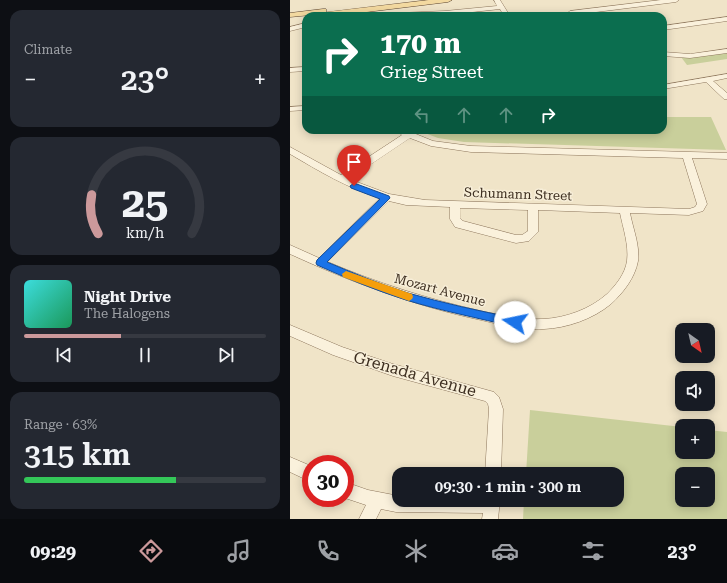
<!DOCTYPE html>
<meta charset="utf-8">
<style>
:root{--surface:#171b24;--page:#242831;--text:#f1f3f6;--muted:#9ea1a6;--line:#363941;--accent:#cc999b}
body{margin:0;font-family:"Roboto Serif",serif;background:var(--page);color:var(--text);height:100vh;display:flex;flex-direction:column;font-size:15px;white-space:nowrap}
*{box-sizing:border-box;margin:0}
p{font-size:13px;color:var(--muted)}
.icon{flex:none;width:22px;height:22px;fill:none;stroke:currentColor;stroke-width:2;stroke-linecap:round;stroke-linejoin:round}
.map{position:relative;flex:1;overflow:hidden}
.panel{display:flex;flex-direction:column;gap:10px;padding:10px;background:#0d0f14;width:290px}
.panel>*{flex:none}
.guide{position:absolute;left:12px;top:12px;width:365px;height:122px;border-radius:12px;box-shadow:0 2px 10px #0003;background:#0b6e4f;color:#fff;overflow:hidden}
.needle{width:26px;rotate:146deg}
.buttons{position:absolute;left:385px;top:323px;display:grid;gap:8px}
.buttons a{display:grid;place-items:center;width:40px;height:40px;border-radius:8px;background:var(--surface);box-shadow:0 2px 10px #0003;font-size:20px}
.speed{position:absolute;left:12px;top:455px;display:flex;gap:8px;font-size:20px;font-weight:700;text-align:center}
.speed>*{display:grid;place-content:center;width:52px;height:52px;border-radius:50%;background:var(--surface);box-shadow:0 2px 10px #0003;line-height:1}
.speed .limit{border:6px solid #d22;background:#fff;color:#111}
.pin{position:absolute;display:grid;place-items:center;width:34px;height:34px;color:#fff;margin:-41px -17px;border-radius:50% 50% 50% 0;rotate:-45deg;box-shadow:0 0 4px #0007}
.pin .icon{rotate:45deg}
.me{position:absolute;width:44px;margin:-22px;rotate:281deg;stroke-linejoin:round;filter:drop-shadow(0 0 3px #0008)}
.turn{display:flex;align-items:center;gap:14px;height:84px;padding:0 12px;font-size:18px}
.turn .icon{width:52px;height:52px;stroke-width:2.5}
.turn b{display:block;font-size:28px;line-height:34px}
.lanes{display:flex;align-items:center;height:38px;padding:0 12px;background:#0003;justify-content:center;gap:20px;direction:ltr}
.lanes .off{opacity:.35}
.big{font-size:30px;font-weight:600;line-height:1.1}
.panel .card{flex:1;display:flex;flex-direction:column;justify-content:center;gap:6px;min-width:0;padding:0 14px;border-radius:12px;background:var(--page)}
.panel .dial{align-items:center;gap:0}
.dial svg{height:104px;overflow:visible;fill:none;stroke:var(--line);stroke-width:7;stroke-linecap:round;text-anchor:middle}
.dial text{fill:var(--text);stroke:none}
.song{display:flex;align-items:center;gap:12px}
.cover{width:48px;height:48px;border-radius:6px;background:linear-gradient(135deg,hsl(180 70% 55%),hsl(150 70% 35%))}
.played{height:4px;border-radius:2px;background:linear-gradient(90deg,var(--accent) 40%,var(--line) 40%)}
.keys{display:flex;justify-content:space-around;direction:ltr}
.heat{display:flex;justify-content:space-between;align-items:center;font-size:22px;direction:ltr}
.charge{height:6px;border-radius:3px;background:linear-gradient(90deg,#34c759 63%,var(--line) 0)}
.trip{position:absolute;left:102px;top:467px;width:232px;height:40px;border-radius:12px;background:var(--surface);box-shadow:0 2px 10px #0003;font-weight:600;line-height:40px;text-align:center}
.dock{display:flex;height:64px;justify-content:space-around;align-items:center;background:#090b0e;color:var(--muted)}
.dock .icon{width:28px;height:28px}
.dock .on{color:var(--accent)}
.dock b{font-size:18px;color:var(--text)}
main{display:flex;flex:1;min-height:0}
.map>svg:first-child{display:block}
.green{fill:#c9cf9b;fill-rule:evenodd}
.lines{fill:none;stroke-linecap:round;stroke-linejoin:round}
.minor-casing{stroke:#8d765c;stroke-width:1}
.major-casing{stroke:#5b4430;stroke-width:1}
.minor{fill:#faf1dc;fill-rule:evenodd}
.major{fill:#f3d9a0;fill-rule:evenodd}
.route{fill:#1a73e8;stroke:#114b97}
.slow{fill:#f59e0b}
.labels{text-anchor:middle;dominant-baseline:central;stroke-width:3;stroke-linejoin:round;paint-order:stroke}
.street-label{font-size:13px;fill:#3d2e20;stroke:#f7eed8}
.near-street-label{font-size:16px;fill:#3d2e20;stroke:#f7eed8}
</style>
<main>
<section class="panel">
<div class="card"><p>Climate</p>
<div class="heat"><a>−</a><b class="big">23°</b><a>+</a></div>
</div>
<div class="card dial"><svg viewBox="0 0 100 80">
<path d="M14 69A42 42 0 1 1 86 69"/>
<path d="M14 69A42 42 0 0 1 9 39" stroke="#cc999b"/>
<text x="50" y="56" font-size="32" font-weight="700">25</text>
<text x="50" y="72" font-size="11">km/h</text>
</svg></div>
<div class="card">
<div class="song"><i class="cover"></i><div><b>Night Drive</b><p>The Halogens</p></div></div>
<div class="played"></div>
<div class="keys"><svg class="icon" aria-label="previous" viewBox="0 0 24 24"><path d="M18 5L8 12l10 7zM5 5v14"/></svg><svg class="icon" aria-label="pause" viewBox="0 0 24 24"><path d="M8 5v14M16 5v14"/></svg><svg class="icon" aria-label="next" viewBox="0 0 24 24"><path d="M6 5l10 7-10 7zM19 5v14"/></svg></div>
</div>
<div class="card"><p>Range · 63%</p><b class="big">315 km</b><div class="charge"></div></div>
</section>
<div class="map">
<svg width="437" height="519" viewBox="0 0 437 519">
<rect width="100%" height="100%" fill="#f0e4c8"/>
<path class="green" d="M437 53V59L397 65 391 57H406Z
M373 117H421L436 150 174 142 148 138 127 130H373Z
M240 410 392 427V452H418V430L437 432V519H233L234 500H327V474H236ZM392 474H418V500H392Z"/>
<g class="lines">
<g class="minor-casing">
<path id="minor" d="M204 0H210L220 16H214L210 9 155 15 81 16 84 14 155 11 207 6Z
M371 0H389L386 2 274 16 280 11Z
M437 17V21L373 30V26Z
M16 23V27L0 31V27Z
M437 49V53L400 58 373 56V52L400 54Z
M16 67V71L0 72V68Z
M437 74V78L423 81 437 93V99H434L416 82 373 89V85Z
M16 106V110L0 111V107Z
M104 130H116L143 141 181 146 437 153V159L402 158 417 204 413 211 399 215 340 213C343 229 350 245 348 261 345 278 333 293 321 304 303 319 277 328 254 329 233 330 212 325 191 320 125 306 61 282 0 254V245L29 258 90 198C57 188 29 171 0 154V147L51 175 112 135ZM120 138 141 146 181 152 393 158 407 204 405 207 399 209 135 200 99 194 59 179ZM99 201 116 205 160 207V219L165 227 226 243 239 241 248 232V210L330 213C333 228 339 245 337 261 335 274 326 285 317 294 300 309 276 318 253 319 232 320 211 315 191 311 138 299 87 283 38 262ZM170 208 238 210V231L232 235H226L173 221 170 218Z
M0 325 52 347 103 364 204 392 209 397 213 409 211 474H195L199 409 198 404 195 401 103 376 43 355 0 336Z
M0 457 21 466V482L0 472Z
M55 482 78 490 109 496V500H210L208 519H192L193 513 106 512 91 509 86 519H69L76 505 55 498Z"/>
</g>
<g class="major-casing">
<path id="major" d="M139 0H162L158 2 44 16H20L21 15 0 17V13L33 9H36V12Z"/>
</g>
<use href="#minor" class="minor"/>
<use href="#major" class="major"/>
</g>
<path class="route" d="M64 183 99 196 100 198 37 262C63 273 90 284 118 293 153 303 189 311 225 318L229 319 230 322 229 325 225 327C188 318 152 311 116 300 85 290 56 278 27 265L26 263 27 260 90 199 61 188 60 186Z"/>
<path class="slow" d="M56 271 122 294 123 297 122 299 119 301 53 277 52 274Z"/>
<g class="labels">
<g class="street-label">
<text transform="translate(228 194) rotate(2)">Schumann Street</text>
<text transform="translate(150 290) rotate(15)">Mozart Avenue</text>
</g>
<g class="near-street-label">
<text transform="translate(125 374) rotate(16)">Grenada Avenue</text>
</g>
</g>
</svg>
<div class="buttons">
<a><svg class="needle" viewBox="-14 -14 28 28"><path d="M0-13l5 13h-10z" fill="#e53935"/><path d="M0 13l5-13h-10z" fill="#9ea1a6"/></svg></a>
<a><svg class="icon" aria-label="sound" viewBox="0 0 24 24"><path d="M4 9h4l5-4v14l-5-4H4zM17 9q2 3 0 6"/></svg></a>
<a>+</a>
<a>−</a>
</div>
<div class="speed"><div class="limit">30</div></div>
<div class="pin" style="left:64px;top:186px;background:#d93025"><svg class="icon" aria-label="arrive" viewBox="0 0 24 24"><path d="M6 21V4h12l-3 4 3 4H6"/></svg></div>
<svg class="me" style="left:225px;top:322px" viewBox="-20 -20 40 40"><circle r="19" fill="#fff"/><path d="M0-13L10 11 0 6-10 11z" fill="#1a73e8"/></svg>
<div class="trip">09:30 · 1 min · 300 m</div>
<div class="guide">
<div class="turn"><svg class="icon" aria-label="right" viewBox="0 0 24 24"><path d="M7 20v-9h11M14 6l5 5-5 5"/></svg><div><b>170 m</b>Grieg Street</div></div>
<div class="lanes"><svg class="icon off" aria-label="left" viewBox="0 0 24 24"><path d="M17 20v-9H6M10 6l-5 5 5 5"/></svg><svg class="icon off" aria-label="ahead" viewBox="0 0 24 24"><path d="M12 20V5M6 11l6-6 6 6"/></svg><svg class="icon off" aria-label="ahead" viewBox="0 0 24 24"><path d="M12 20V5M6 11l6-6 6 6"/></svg><svg class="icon" aria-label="right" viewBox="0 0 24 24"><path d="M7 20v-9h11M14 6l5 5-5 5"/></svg></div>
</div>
</div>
</main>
<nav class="dock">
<b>09:29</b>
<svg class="icon on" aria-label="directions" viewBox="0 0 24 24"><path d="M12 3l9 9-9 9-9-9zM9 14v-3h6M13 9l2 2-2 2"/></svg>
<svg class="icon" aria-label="music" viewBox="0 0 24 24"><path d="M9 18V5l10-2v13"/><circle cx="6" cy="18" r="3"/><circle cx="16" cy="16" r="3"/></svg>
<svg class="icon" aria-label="phone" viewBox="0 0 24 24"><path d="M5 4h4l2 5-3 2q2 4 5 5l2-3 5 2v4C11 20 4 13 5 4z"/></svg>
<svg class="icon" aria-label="climate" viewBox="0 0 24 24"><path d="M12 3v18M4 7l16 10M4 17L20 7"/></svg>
<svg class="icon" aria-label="car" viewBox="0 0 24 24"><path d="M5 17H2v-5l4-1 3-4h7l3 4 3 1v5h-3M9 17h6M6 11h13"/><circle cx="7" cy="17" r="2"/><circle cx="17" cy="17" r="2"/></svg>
<svg class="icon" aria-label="filters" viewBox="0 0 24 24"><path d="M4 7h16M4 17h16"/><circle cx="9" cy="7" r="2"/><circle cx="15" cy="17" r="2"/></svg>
<b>23°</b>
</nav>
